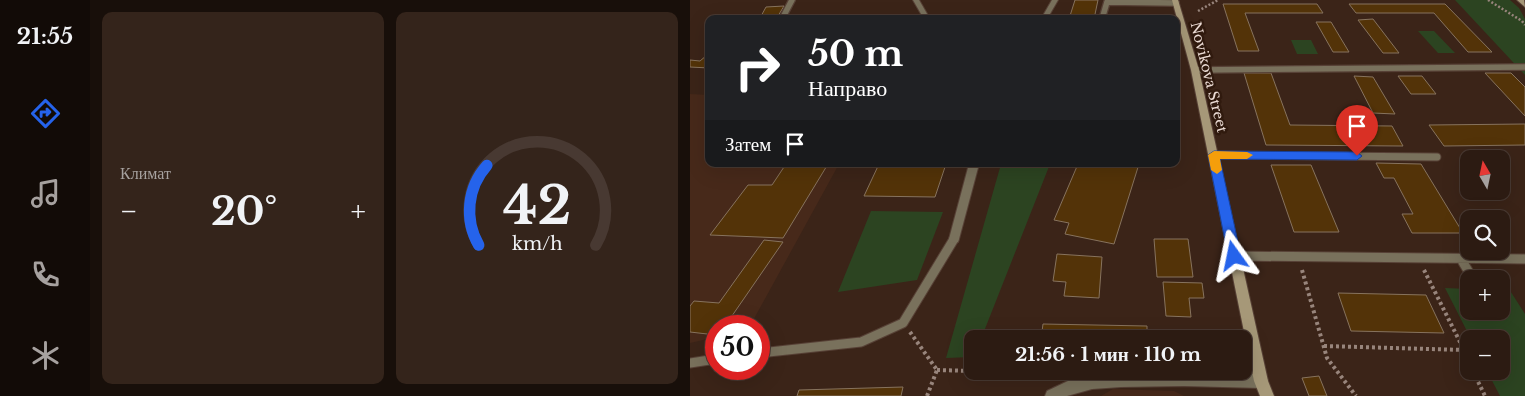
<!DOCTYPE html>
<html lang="ru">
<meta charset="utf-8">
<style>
:root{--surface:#2c1b12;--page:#34241b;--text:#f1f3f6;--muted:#a6a19f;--line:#483932;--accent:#2563eb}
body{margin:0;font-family:"Libre Baskerville",serif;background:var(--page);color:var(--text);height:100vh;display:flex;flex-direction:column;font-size:19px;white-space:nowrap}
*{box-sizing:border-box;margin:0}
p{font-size:16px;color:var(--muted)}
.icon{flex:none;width:28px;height:28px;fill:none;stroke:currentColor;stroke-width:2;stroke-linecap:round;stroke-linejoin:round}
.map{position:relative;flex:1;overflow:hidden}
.drawer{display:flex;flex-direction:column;gap:12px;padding:12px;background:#180f0a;width:600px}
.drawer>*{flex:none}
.banner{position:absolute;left:15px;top:15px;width:475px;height:152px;border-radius:10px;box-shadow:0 5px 20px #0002,0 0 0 1px var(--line);background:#202124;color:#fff;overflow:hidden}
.needle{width:32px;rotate:351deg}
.fabs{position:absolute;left:770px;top:150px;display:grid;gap:10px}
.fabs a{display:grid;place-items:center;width:50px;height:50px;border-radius:10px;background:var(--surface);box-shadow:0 5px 20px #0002,0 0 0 1px var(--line);font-size:25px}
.speed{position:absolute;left:15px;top:315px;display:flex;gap:10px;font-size:25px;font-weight:700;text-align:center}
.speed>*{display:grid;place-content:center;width:65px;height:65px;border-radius:50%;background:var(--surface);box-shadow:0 5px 20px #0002,0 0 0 1px var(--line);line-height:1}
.speed .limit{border:8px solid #d22;background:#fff;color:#111}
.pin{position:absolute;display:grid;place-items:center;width:42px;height:42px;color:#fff;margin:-51px -21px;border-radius:50% 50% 50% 0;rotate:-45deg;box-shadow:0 0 5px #0007}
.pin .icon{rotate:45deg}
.me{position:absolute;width:55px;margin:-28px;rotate:348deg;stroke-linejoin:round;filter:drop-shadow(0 0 4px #0008)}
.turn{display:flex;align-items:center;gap:18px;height:105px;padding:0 20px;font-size:22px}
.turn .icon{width:65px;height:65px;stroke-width:2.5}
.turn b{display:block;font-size:35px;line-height:42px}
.then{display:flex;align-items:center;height:48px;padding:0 20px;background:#0003;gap:10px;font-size:19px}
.big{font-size:38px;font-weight:700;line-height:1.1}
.drawer .card{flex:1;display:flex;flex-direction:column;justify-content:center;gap:8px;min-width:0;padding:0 18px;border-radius:10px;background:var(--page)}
.drawer .dial{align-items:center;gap:0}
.dial svg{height:130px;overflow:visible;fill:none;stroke:var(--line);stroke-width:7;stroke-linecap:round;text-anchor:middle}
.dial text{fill:var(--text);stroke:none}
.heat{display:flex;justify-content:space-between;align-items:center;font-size:28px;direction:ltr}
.drawer .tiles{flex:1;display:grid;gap:12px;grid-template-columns:repeat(2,1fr)}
.trip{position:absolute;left:274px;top:330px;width:288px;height:50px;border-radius:10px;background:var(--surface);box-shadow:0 5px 20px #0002,0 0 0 1px var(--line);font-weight:700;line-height:50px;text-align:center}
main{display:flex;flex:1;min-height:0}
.dock{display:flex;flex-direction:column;width:90px;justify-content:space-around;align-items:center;background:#120b07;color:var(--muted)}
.dock .icon{width:35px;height:35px}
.dock .selected{color:var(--accent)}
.dock b{font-size:22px;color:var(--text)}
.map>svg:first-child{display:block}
.built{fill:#47291a}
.green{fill:#2c4421}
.building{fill:#533308;stroke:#87735e}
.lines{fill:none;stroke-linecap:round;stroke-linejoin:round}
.service-far2-casing{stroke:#574136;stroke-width:8}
.service-far1-casing{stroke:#574136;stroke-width:9}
.service-casing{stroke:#574136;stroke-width:11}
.minor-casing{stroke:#574136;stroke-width:2}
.secondary-casing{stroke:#574136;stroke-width:2}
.path-far1{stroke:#98857c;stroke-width:2.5;stroke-dasharray:2 2;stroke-linecap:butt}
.path{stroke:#98857c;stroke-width:4;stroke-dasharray:3 3;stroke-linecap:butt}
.service-far2{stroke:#79715c;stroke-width:5.5}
.service-far1{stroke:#79715c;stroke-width:7}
.service{stroke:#79715c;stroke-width:9}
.minor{fill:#79715c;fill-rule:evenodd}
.secondary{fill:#a69878;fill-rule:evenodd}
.route{fill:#2563eb;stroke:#184099}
.slow{fill:#f59e0b}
.labels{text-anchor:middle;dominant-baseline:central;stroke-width:5;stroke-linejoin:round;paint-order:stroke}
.street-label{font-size:14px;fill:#ecdcd5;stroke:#301a0e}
</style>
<main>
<nav class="dock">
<b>21:55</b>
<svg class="icon selected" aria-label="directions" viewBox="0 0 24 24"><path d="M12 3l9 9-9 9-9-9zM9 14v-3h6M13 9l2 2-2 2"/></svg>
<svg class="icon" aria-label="music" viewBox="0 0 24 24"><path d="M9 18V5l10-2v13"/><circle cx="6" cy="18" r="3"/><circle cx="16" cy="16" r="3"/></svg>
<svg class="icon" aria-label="phone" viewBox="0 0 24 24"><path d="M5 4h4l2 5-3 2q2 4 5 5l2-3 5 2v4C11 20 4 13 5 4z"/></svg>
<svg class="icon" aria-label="climate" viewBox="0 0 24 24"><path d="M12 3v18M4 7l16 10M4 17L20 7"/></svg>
</nav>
<section class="drawer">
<div class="tiles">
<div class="card"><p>Климат</p>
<div class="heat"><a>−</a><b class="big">20°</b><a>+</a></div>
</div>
<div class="card dial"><svg viewBox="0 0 100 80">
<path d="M14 69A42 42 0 1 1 86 69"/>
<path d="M14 69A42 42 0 0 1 19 20" stroke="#2563eb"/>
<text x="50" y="56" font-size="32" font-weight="700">42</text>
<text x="50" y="72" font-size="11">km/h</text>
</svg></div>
</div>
</section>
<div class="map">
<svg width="835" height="396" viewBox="0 0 835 396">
<rect width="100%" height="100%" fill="#3b2418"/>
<path class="built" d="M0 94 19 95V164H149L60 326H26V337L0 343Z
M423 389 484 391 494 396H411Z"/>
<path class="green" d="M765 0H820L829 8 835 19V75Z
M728 31H744L765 53H748Z
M601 40H621L628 54H607Z
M311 164H360L291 339H282V357L256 358Z
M181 211 253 212 227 280 148 292Z
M755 288 779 289V311H811V289H819L835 314V396H810L797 371H811V339H781Z"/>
<path class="building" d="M385 0H408L404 19H379Z
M533 4H627L633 13H555L569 51H548Z
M659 4H755L802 52H778L744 13H666Z
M94 6 88 16 70 18 76 7Z
M212 15V19H191V17Z
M305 15 306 19H278V17Z
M683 19 709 53H693L668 20Z
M626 22H641L659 52H643Z
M17 55H19V68L0 67V60L10 61Z
M554 73H581L600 125 702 126 713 146 576 145Z
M795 73H821L835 87V116Z
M664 76 683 77 705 114 683 113Z
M708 76H732L746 94H721Z
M835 124V145L754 146 739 125Z
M686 163 731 164 773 233H722L712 214H723L704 178H694Z
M96 164H138L93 238 20 235 58 185H82Z
M189 164H256L245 197 174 196Z
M388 164H449L424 244 375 234 379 223 364 220Z
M581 165H621L649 232H604Z
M464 239H498L503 277H467Z
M74 240 93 242 35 326H26V335L0 332V306L4 301 29 303Z
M367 254 412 257 409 298 374 296 376 282 363 281Z
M473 282 512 283 514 298H499L501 317 476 316Z
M648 293 736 295 754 333 661 331Z
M353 324 457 326V339H351Z
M629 376 637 396H619L612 378Z
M213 387 211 396H107L109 390Z"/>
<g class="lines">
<g class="service-far2-casing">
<path id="service-far2" d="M92 19 102 0
M412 19 417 2 486 3
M505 70 835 67"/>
</g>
<g class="service-far1-casing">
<path id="service-far1" d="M524 155 747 157"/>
</g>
<g class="service-casing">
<path id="service" d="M544 256 835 259
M771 259 783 279
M69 353 171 342 213 323 264 239
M0 363 26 359"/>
</g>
<g class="minor-casing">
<path id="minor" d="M223 0H229L240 19H234Z
M362 0H368L357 19H351Z
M279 164H289L269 239 268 242 264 243 260 242 259 239Z
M494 372 571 374 576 376 578 381 576 386 571 388 494 386 431 387 402 389 377 396H355L357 391C364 388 371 384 378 381 415 370 456 372 494 372Z"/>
</g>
<g class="secondary-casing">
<path id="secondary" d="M482 0H488L509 70 578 381 584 396H570L564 381 501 70Z
M827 0H834L835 7Z"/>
</g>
<path class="path-far1" d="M798 0 832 21 835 25
M508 11 528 0"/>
<path class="path" d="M612 270 637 358 666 396
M734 270 774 350
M220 332 247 370
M634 346 774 350 779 361
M247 370 282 371
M308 371 331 372
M783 371 795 396
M237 396 247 370"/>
<use href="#service-far2" class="service-far2"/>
<use href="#service-far1" class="service-far1"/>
<use href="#service" class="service"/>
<use href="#minor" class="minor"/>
<use href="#secondary" class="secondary"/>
</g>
<path class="route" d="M524 151 667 152 672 156 667 160 530 159 551 256 549 260 544 262 540 260 538 256 518 155Z"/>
<path class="slow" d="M524 151 557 152 563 155 557 159H530L532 170 527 174 521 170 518 155Z"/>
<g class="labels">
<g class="street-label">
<text transform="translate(519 77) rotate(76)">Novikova Street</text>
</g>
</g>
</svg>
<div class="fabs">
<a><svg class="needle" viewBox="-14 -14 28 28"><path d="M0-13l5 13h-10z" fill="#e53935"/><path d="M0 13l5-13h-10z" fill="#a6a19f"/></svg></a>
<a><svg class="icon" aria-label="search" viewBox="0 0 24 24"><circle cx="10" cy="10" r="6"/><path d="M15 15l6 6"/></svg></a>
<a>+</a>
<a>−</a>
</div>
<div class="speed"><div class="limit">50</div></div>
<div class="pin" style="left:667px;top:156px;background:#d93025"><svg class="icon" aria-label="arrive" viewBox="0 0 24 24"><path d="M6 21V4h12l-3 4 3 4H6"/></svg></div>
<svg class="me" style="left:544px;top:256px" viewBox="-20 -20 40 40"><path d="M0-17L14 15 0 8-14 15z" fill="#2563eb" stroke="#fff" stroke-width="4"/></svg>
<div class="trip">21:56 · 1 мин · 110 m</div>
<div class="banner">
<div class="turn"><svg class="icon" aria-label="right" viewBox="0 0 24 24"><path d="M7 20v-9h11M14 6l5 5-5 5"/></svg><div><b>50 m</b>Направо</div></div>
<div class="then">Затем<svg class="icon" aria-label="arrive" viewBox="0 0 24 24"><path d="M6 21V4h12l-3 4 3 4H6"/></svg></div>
</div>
</div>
</main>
